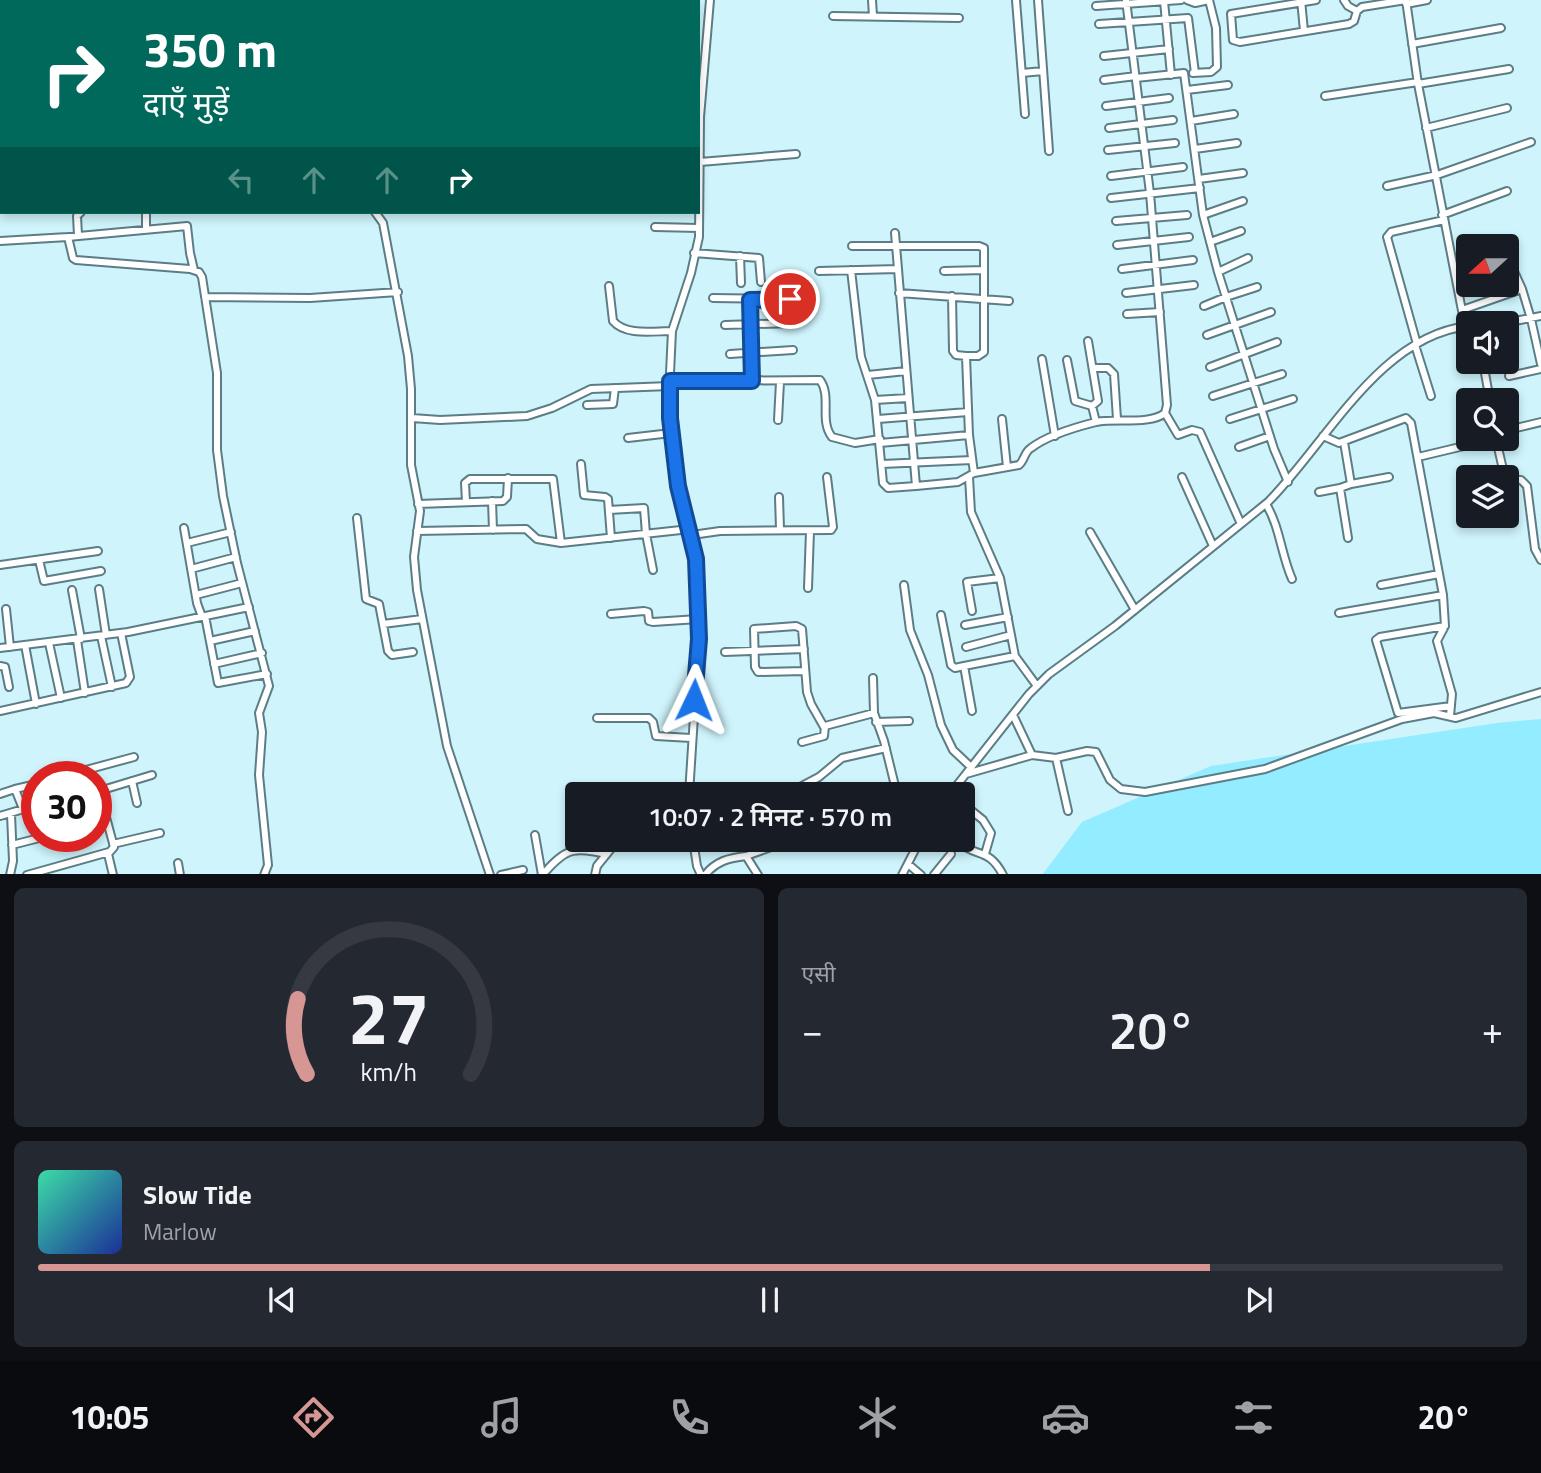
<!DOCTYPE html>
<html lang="hi">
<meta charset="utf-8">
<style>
:root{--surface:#171b24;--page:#242831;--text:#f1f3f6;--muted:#9ea1a6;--line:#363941;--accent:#d69694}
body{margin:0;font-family:"Titillium Web","Noto Sans Devanagari",sans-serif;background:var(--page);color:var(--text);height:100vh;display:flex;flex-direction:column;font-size:26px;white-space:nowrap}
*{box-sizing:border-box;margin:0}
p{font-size:23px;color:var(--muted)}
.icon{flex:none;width:38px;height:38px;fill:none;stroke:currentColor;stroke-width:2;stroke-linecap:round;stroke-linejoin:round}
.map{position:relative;height:874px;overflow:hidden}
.panel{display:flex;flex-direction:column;gap:14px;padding:14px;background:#0d0f14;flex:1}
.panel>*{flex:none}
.top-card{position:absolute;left:0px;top:0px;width:700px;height:214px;box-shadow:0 4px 10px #0003;background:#00695c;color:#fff;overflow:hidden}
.needle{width:46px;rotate:249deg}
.fabs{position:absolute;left:1456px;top:234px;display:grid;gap:14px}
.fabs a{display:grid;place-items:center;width:63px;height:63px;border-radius:7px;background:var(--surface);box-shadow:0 4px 10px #0003;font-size:35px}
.speed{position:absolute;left:21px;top:761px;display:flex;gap:14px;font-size:35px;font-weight:700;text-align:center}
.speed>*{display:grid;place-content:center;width:91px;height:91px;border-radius:50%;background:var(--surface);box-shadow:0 4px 10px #0003;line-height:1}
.speed .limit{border:10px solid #d22;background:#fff;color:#111}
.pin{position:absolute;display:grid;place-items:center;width:60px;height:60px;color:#fff;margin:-30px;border:4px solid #fff;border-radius:50%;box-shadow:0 2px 7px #0007}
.me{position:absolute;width:77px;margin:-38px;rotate:2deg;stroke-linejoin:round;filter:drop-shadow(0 0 5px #0008)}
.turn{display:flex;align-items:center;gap:24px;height:147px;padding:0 28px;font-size:32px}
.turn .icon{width:91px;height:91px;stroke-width:2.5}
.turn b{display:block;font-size:49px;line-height:60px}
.lanes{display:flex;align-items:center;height:66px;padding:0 28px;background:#0003;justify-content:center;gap:35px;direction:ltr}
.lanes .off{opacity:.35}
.big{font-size:52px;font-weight:600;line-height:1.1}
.panel .widget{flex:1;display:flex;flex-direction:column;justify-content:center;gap:10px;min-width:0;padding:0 24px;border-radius:10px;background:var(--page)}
.panel .dial{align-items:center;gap:0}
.dial svg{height:182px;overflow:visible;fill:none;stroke:var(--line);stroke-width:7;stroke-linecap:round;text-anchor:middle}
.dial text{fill:var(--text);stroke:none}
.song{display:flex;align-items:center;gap:21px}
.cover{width:84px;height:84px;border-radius:10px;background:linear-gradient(135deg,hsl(160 70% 55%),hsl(230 70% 35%))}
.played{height:7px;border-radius:4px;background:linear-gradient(90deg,var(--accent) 80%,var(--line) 80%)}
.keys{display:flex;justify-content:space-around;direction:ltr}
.heat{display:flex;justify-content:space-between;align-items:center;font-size:38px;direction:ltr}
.panel .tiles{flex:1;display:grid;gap:14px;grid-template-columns:1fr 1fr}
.widget:last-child{grid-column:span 2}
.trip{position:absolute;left:565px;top:782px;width:410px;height:70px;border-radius:7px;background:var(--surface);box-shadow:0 4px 10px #0003;font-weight:600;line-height:70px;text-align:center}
.tabs{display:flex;height:112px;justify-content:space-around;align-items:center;background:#090b0e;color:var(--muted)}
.tabs .icon{width:49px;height:49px}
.tabs .active{color:var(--accent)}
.tabs b{font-size:32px;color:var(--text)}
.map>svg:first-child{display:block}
.green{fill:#93ecff}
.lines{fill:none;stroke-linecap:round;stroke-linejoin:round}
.minor-casing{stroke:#5c7d85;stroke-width:10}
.minor{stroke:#fff;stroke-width:6}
.route-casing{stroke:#114b97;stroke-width:18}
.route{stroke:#1a73e8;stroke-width:12}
</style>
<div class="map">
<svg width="1541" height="875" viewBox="0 0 1541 875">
<rect width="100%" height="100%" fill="#cff4fc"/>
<path class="green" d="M1541 719V874L1042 875 1082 822 1211 766 1497 723Z"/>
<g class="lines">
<g class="minor-casing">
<path id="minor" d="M343 0V2
M872 0 873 16
M1016 0 1025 114
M1038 0 1049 151
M1187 0 1195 3 1209 0
M1301 0 1304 31
M1316 0 1231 14 1233 40 1240 42 1349 24 1354 21 1357 11 1362 7 1406 0
M1344 0 1348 6 1357 11
M1406 0 1418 84 1465 326
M1164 1 1171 75
M1406 4 1427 0
M1096 6 1181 0
M833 16 959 18
M1099 24 1188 18 1195 73
M1412 44 1501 28
M1104 56 1169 49
M1022 73 1043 71
M1193 73 1211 72 1217 67 1216 28 1209 0
M1136 78 1184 73 1203 215 1218 272 1274 449 1288 482
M1104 80 1136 76
M1418 84 1509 69
M1187 90 1228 85
M1325 96 1418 82
M1106 106 1169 98
M1191 121 1234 114
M1109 128 1173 120
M1426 128 1507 108
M1195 149 1237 143
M1108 150 1175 143
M700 162 796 154
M1111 176 1183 167
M1199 179 1243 173
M1387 186 1437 175 1531 142
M1111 198 1200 188
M146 212V228
M375 212 383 223 408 356 411 389V465L420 511 414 557 417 590 447 746 490 875
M1203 215 1243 201
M1442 215 1507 191
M1116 221 1187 215
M655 227 699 228
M895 233 916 486 958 482 974 473 1019 465C1025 460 1024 452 1031 448 1048 435 1076 427 1096 422 1116 418 1150 425 1165 413L1167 405 1150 193 1126 0
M78 235 77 216 81 212
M68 237 187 226 190 253 194 270
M0 241 68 237 73 258 76 260 190 269 199 272 202 277 217 373V450L223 496 237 563 269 686 259 713 262 732 259 775 268 865 264 875
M1210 242 1241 231
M1117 245 1189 237
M852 246H979L984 248V352L978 356H966L969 435 974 473
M694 253 759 258 761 282
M740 256 741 283
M1507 256 1522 289
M1122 269 1193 260
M851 270 861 357 875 400 883 483 888 488 916 486
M819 271 898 269
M944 271 984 270
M1218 272 1248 258
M609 286 613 321C626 336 653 331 672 331
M899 293 1009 301
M1126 293 1194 285
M952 296 953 351 956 355 966 356
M205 297 310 298 398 292
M713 298 790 299
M750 300 752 381
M1204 306 1226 297 1257 287
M1462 310 1522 289 1531 319 1541 364
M1127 314 1160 312
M1499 324 1541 316
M725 325 794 323
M1207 335 1271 312
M1088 341 1098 401 1092 406
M1417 344 1387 237 1391 232 1444 220
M1415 345 1431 396
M730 354 793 350
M1042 359 1055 436
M1067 360 1075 401 1092 406 1096 422
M1483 362 1490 401
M1210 367 1277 342
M1094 368H1108L1114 374 1117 419
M868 375 906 371
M1509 376 1541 369
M670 381 820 380C832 396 819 421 832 437L855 443 880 439
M1213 396 1282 374
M875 400 908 398
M587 405 613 404 615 388
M1165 413 1178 435 1192 430 1200 432 1241 524
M412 418 440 420 527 416 552 408 591 389 670 386
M878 419 968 412
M1002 419 1007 467
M1230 419 1293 399
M778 420 780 382
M1516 428 1541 422
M1323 436 1339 443 1406 418 1411 423 1443 595 1445 626 1437 641 1452 694 1450 716
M628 438 671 433
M1496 439 1505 478
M1344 442 1351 484 1340 488 1348 538
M880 443 969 435
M1239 447 1270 436
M1418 457 1464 446
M581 464 584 495 605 497 608 499 611 538
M882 464 972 460
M969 477 971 512 1000 578 1015 656 1037 686
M1182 477 1213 546
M1507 479 1521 480 1527 486 1535 549 1541 560
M1351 484 1389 477
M1319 492 1340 488
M779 497 780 529
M492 501 493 530
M466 502 465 483 470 479H553L561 543
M418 504 503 501 507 497 508 478
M1266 504C1280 527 1281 554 1292 579
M609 510 644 508 646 534 653 570
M357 518 366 599 379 604 388 651 392 655 413 652
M184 528 197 603 202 617
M417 531 526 529 537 539 561 543 690 529
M1090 532 1135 610
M692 535 720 531 831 530 833 527 827 477
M187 543 231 532
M39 560 44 581 101 571
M0 565 98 551
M191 569 236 557
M904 585 910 630 928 675 941 725 953 750 971 767
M1381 585 1439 574
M808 588 810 531
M99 589 106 635
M72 590 81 639
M196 595 242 583
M6 609 10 647
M972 611 967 582 1000 578
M1339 613 1443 595
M611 614 644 611 648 612 649 621 653 622 698 619
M941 615 951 665 955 668 964 666
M205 616 218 683 267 674
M383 624 422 619
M965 625 1008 617
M1445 626 1380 637 1376 640 1398 713 1451 706
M101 636 112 687
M77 640 85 693
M210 641 255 631
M49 643 61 698
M25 645 36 704
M966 647 1011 635
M0 648 128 632 249 607
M725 652 804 649
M214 664 262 653
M0 666 5 667 9 687
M805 671 758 672 755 667 754 629 796 626 802 629 807 692 811 704 824 727
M873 678 874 713 884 741 897 794
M0 711 126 683 130 677 121 633
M972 711 964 666 1015 656
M597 718H649L653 722 656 736 691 738
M876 722 909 721
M802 742 824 736 825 726 874 713
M1032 755 1056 758 1068 811
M1056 758 1087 751 1096 752 1110 780 1121 789 1145 792 1265 769 1402 719 1434 713 1456 718 1541 692
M966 774 1032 755 1013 715
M60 777 134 757
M132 781 137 803
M0 794 15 789
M689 794 699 639 698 584 692 535 678 486 669 394 672 331 691 273 699 237 700 117 710 0
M704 794 746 788 751 791 754 794
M791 794 802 786 819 777 842 758 886 748
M950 794 1029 694 1049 674 1115 626 1268 502C1326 444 1379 336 1468 326
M962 803 983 820 991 833 985 854
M23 809 15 789 37 784
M0 816 37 805
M535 835 542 875
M693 840 697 866 701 875
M748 840 751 854
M957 840C975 859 988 846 1003 875
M113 844 160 833
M12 845 47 836
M746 856 791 840
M178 863 180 875
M908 864 921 875
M546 871C568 846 576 848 607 854
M10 875 13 861 11 814
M27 875 109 852
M113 875 108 854 114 847 99 791 152 775
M501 875 523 870
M595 875 597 866 618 840
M705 875C716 861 729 858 746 856L758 875
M902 875 920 840
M934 875 951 854"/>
</g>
<use href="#minor" class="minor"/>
</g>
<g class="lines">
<g class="route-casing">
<path id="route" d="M694 700 699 639 696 559 678 486 670 418V381H752L750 300 790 299"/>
</g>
<use href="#route" class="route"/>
</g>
</svg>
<div class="fabs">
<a><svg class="needle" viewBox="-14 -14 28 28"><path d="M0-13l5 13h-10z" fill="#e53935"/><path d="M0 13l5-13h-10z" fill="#9ea1a6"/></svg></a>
<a><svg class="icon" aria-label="sound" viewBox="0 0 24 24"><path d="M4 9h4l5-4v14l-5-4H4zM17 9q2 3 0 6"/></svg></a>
<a><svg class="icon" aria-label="search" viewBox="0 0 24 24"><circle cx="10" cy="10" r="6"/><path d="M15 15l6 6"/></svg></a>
<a><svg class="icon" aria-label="layers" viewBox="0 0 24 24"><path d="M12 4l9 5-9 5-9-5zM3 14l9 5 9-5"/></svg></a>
</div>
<div class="speed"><div class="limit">30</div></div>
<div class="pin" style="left:790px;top:299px;background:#d93025"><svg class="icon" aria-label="arrive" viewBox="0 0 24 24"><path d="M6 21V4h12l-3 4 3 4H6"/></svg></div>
<svg class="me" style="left:694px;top:700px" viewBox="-20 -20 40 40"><path d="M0-17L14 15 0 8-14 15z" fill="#1a73e8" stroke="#fff" stroke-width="4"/></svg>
<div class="trip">10:07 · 2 मिनट · 570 m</div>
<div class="top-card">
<div class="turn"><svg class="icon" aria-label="right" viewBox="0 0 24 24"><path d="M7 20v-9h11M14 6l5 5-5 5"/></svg><div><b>350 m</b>दाएँ मुड़ें</div></div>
<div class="lanes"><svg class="icon off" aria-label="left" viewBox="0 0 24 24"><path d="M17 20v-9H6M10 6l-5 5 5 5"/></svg><svg class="icon off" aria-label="ahead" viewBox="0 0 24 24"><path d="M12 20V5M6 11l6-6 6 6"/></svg><svg class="icon off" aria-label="ahead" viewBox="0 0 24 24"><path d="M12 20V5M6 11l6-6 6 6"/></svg><svg class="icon" aria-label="right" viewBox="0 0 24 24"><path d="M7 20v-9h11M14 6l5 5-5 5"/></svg></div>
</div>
</div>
<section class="panel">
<div class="tiles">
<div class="widget dial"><svg viewBox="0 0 100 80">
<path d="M14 69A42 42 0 1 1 86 69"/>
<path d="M14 69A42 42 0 0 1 10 36" stroke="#d69694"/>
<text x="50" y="56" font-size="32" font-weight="700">27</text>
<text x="50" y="72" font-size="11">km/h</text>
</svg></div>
<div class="widget"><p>एसी</p>
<div class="heat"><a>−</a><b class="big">20°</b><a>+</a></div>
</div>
<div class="widget">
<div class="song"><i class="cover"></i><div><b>Slow Tide</b><p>Marlow</p></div></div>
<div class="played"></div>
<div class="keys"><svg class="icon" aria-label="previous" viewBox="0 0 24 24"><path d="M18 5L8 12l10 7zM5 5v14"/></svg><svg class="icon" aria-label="pause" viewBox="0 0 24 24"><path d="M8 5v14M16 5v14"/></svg><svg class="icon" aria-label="next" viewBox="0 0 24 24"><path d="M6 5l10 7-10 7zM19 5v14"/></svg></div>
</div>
</div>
</section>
<nav class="tabs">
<b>10:05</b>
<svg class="icon active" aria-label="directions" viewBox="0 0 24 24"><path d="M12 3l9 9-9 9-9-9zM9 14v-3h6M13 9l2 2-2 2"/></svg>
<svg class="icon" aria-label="music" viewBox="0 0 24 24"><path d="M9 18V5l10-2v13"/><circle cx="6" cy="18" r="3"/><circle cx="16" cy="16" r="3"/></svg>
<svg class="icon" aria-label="phone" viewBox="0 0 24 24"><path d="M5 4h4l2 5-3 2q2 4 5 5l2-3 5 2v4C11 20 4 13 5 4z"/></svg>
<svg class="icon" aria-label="climate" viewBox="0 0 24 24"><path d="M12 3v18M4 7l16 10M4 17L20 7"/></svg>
<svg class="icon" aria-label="car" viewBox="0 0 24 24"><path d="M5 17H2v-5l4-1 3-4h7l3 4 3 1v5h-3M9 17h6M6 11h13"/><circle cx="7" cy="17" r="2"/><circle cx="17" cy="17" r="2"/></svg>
<svg class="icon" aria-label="filters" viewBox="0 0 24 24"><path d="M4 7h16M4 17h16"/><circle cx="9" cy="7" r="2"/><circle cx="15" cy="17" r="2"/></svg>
<b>20°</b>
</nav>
